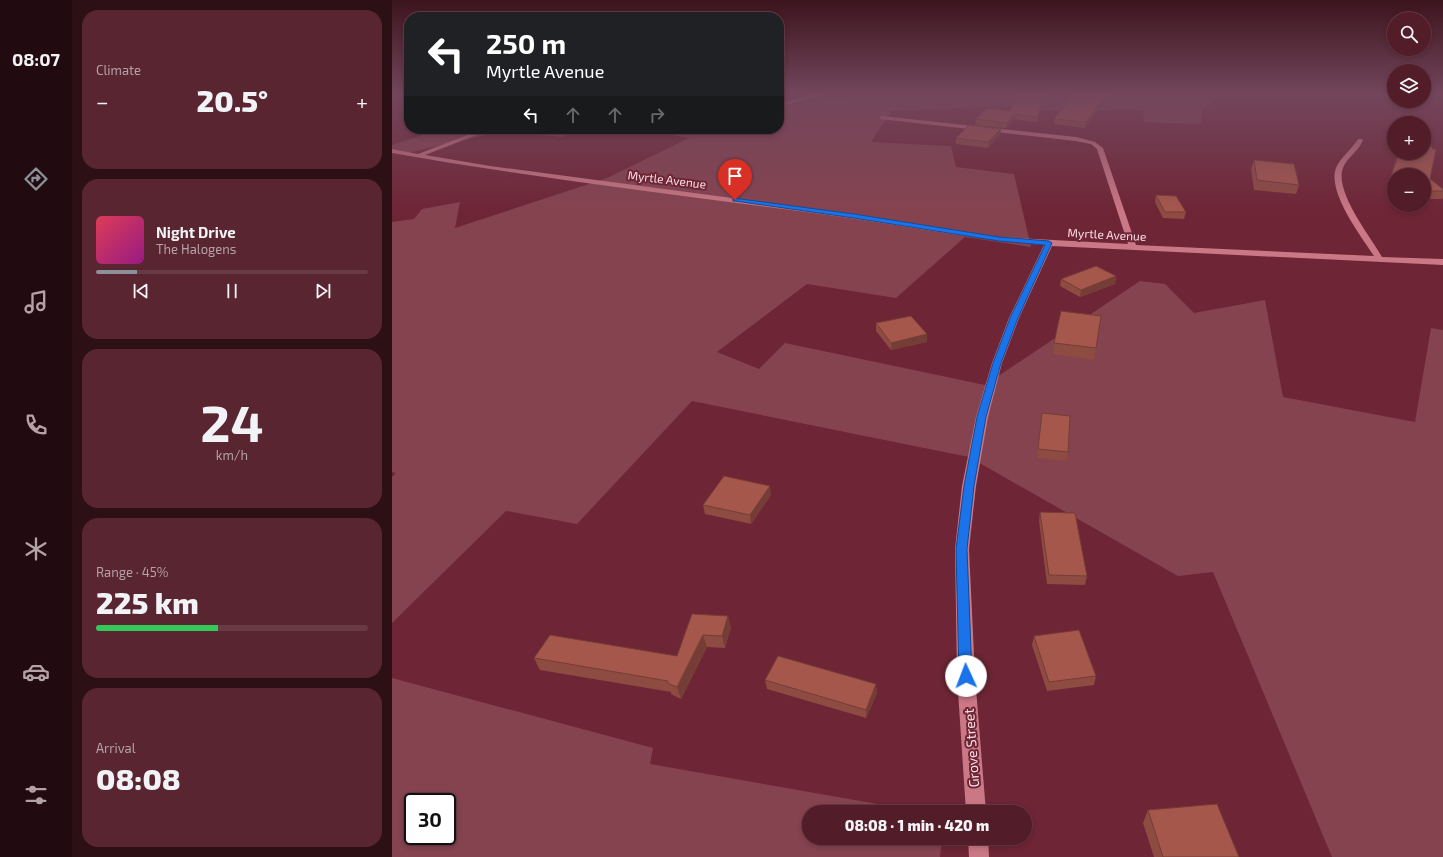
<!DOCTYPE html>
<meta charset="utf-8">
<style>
:root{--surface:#521c28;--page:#582530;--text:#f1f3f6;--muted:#b5a1a8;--line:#683a45;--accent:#8c9099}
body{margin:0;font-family:"Exo 2",sans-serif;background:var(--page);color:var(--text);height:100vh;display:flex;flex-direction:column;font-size:15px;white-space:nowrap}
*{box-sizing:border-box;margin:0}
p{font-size:13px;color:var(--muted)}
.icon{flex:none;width:22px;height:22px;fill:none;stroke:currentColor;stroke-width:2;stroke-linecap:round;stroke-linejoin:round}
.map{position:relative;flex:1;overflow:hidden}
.panel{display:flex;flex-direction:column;gap:10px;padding:10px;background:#2d0f16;width:320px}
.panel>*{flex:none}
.top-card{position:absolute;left:12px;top:12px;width:380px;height:122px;border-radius:16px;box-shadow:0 2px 6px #0003,0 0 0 1px var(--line);background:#202124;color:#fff;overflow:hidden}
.buttons{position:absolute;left:995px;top:12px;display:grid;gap:8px}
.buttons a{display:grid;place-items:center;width:44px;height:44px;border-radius:50%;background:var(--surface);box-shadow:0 2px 6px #0003,0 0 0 1px var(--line);font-size:20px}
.speed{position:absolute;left:12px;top:793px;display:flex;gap:8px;font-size:20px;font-weight:700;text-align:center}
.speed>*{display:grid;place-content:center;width:52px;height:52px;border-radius:50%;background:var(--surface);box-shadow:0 2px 6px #0003,0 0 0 1px var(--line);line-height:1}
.speed .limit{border:2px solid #111;border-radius:6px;background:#fff;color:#111}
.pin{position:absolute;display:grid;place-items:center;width:34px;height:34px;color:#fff;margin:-41px -17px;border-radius:50% 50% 50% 0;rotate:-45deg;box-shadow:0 0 4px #0007}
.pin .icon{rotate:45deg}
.me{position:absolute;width:44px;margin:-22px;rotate:358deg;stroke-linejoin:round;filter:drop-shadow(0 0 3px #0008)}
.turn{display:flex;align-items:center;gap:14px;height:84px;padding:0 16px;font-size:18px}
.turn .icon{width:52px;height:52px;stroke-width:2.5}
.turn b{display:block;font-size:28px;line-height:34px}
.lanes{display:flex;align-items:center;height:38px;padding:0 16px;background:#0003;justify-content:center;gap:20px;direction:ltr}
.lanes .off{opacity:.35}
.big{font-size:30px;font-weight:800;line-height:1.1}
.panel .tile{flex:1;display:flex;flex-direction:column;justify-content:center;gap:6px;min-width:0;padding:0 14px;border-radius:16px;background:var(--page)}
.panel .dial{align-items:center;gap:0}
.dial b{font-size:52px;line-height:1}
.song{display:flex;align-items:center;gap:12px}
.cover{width:48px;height:48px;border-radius:6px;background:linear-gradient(135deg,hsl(350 70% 55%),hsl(310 70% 35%))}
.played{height:4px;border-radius:2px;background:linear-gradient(90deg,var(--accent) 15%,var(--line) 15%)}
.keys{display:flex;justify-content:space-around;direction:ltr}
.heat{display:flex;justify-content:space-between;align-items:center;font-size:22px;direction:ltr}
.charge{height:6px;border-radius:3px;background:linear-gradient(90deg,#34c759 45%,var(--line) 0)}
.trip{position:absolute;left:410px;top:805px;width:230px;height:40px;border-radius:20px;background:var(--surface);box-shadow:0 2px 6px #0003,0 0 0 1px var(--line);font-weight:800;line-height:40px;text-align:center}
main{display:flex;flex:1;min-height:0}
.tab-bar{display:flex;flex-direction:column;width:72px;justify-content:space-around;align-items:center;background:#210b10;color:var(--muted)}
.tab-bar .icon{width:28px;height:28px}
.tab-bar .active{color:var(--accent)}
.tab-bar b{font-size:18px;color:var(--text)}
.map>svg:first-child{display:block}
.green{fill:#85434f;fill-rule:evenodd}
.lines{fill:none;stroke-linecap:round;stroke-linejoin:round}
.minor{fill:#ca7885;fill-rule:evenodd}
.wall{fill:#8e4b41}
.shaded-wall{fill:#743d35}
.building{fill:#a5574c;stroke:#743d35}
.route{fill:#1a73e8;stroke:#114b97}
.labels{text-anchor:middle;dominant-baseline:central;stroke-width:4;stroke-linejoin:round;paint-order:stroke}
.far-street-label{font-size:12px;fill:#fbdfe2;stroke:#6e2535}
.street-label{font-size:14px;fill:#fbdfe2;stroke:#6e2535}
</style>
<main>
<nav class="tab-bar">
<b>08:07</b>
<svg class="icon active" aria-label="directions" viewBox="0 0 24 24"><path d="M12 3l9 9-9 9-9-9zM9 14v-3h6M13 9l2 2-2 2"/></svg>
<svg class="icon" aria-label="music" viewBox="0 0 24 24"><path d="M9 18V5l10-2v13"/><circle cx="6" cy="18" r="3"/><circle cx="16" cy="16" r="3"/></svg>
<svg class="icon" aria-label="phone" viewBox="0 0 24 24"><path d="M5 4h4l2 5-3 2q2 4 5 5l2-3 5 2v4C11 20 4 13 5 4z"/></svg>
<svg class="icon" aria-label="climate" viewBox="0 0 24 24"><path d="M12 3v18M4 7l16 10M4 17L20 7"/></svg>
<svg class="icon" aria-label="car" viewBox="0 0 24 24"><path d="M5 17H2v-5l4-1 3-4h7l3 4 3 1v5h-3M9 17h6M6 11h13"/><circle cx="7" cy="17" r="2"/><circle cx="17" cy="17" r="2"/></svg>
<svg class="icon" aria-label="filters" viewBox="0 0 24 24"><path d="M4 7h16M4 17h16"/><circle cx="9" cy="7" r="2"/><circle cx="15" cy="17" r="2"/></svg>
</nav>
<section class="panel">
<div class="tile"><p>Climate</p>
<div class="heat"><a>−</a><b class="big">20.5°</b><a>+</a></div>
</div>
<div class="tile">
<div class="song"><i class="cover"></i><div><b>Night Drive</b><p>The Halogens</p></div></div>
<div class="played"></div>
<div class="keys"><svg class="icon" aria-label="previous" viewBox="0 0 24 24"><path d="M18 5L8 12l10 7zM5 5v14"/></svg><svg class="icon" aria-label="pause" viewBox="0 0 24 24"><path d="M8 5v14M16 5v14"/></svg><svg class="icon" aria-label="next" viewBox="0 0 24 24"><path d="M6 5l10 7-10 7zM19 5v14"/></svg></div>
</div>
<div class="tile dial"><b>24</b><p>km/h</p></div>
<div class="tile"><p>Range · 45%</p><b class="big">225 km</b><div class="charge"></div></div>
<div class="tile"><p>Arrival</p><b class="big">08:08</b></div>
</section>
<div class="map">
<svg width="1051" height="857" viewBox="0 0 1051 857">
<rect width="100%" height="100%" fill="#6e2535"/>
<path class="green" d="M519 93H832L810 110 809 124 752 122 751 110 736 109 677 112 610 106 499 111 479 142 559 146 564 167 622 174 639 247 573 237 504 298 415 284 325 352 367 369 393 343 593 385 748 281 773 284 802 313 873 300 891 397 1023 422 1039 328 1051 330V857H940L821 572 786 576 577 457 300 401 185 524 114 511 0 623V477L4 473 0 472V222L22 219 30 209 68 202 63 228 215 178 297 138 245 129H387V106L423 99 497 98Z
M49 129H188L170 137 112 131 15 153 0 151V145Z
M0 678 261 748 258 764 531 812H417V838H550L548 857H0ZM21 802H55V836H21Z"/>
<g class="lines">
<path class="minor" d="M429 93H439L387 107V103Z
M490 116 684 137 703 142 711 148 744 245 982 256C969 236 935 192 944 168 948 158 960 149 966 139H970L971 140C967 151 955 157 951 168 942 191 978 236 990 257L1051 259V265L660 246 627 318 610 363 596 417 584 486 577 549 583 676 594 812H574L565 676 563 549 570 486 584 417 600 363 617 318 652 245C577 239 504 224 429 214 286 195 142 178 0 153V149L26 154 91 129H100L33 155 98 166 462 214 607 237 736 244 705 149 699 144 684 141 488 119V117Z
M576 838H596L597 857H577Z"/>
</g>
<path class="wall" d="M683 93H719L693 128 662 124V119Z
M924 93H1002V98Z
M652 95 645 122 622 119 614 128 583 125 584 119 618 111Z
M609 129 608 134 596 148 564 144V138Z
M1040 149 1038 179 1051 189V198L1050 199H1032V175H1002V191L996 185 1006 153H1032Z
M862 160 907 185 904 194 862 190 859 169Z
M764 195 794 212 792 219 771 218 763 202Z
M724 276 723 284 688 297 668 286 669 279Z
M484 323 535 334V342L499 350 484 331Z
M662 343 704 348 702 360 661 354Z
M649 421 676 452 675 461 645 458Z
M379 495 359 524 313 514 311 505Z
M648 512 695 576 693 585 655 584 647 521Z
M300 614 339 627 333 648 315 647 289 699 279 694V692L148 670 142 658 285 656Z
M642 636 704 676 702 685 655 691 640 645Z
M373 680 485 693 474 718 375 689Z
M756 810 847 857H762L751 823Z"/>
<path class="shaded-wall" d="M652 93V95L645 122 646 117Z
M716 93H719L693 128 694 122Z
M758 93H778L757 95Z
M623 114 622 119 614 128 615 123Z
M609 129 608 134 596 148V142Z
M724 276 723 284 688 297 689 290Z
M535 334V342L499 350V343Z
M378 486 379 495 359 524 358 515Z
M336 616 339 627 333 648 330 636Z
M311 635 315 647 289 699 285 687Z
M484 684 485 693 474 718V710Z"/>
<path class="building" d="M624 93H652L646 117 623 114 615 123 584 119 595 108 618 111Z
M683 93H716L694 122 662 119Z
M577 125 609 129 596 142 564 138Z
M1032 146 1041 147 1040 149H1044L1038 179 1051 189V191H1032V175H1002V180L999 177 1007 153H1032Z
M862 160 902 164 907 185 865 180Z
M764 195 784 196 794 212H773Z
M704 266 724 276 689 290 669 279Z
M669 311 709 316 704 348 662 343Z
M519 316 535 334 499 343 484 323Z
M650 413 678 416 676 452 646 449Z
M332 476 378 486 358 515 311 505Z
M648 512 683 513 695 576 657 575Z
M300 614 336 616 330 636 311 635 285 687 275 683 276 681 142 658 158 635 285 656Z
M687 630 704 676 657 682 642 636Z
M386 656 484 684 474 710 373 680Z
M825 804 847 857H771L756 810Z"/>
<linearGradient id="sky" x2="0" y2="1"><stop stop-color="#3c141d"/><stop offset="0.44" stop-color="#73465c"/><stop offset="1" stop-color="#73465c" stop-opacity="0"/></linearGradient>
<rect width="1051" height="213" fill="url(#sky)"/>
<path class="route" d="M341 198 462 214 607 237 657 241 660 243 626 318 609 363 594 417 582 486 575 549 580 676 578 680 574 682 569 680 567 676 564 549 572 486 585 417 601 363 618 318 653 245 607 241 462 218 343 201H341Z"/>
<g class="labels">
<g class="far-street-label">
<text transform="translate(275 179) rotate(7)">Myrtle Avenue</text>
<text transform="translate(715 234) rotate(3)">Myrtle Avenue</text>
</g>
<g class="street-label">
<text transform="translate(579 748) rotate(-94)">Grove Street</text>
</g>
</g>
</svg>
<div class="buttons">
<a><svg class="icon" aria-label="search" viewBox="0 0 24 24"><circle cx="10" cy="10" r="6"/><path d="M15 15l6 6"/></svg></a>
<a><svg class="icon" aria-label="layers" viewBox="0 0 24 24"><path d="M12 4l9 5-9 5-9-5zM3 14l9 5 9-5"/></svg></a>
<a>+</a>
<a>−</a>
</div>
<div class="speed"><div class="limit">30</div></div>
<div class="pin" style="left:343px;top:200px;background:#d93025"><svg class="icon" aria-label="arrive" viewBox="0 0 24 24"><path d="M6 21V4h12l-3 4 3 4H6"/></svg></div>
<svg class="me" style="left:574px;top:676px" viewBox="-20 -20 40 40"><circle r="19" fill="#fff"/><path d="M0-13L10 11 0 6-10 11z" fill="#1a73e8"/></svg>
<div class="trip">08:08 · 1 min · 420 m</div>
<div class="top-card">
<div class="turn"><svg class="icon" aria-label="left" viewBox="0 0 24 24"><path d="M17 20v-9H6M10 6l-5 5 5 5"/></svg><div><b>250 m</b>Myrtle Avenue</div></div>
<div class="lanes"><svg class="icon" aria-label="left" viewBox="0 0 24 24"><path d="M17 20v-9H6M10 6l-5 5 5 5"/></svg><svg class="icon off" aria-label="ahead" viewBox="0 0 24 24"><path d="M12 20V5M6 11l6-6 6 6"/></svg><svg class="icon off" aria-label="ahead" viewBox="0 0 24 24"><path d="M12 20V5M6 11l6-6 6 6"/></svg><svg class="icon off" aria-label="right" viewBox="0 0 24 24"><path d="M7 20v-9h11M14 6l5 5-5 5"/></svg></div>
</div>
</div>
</main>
